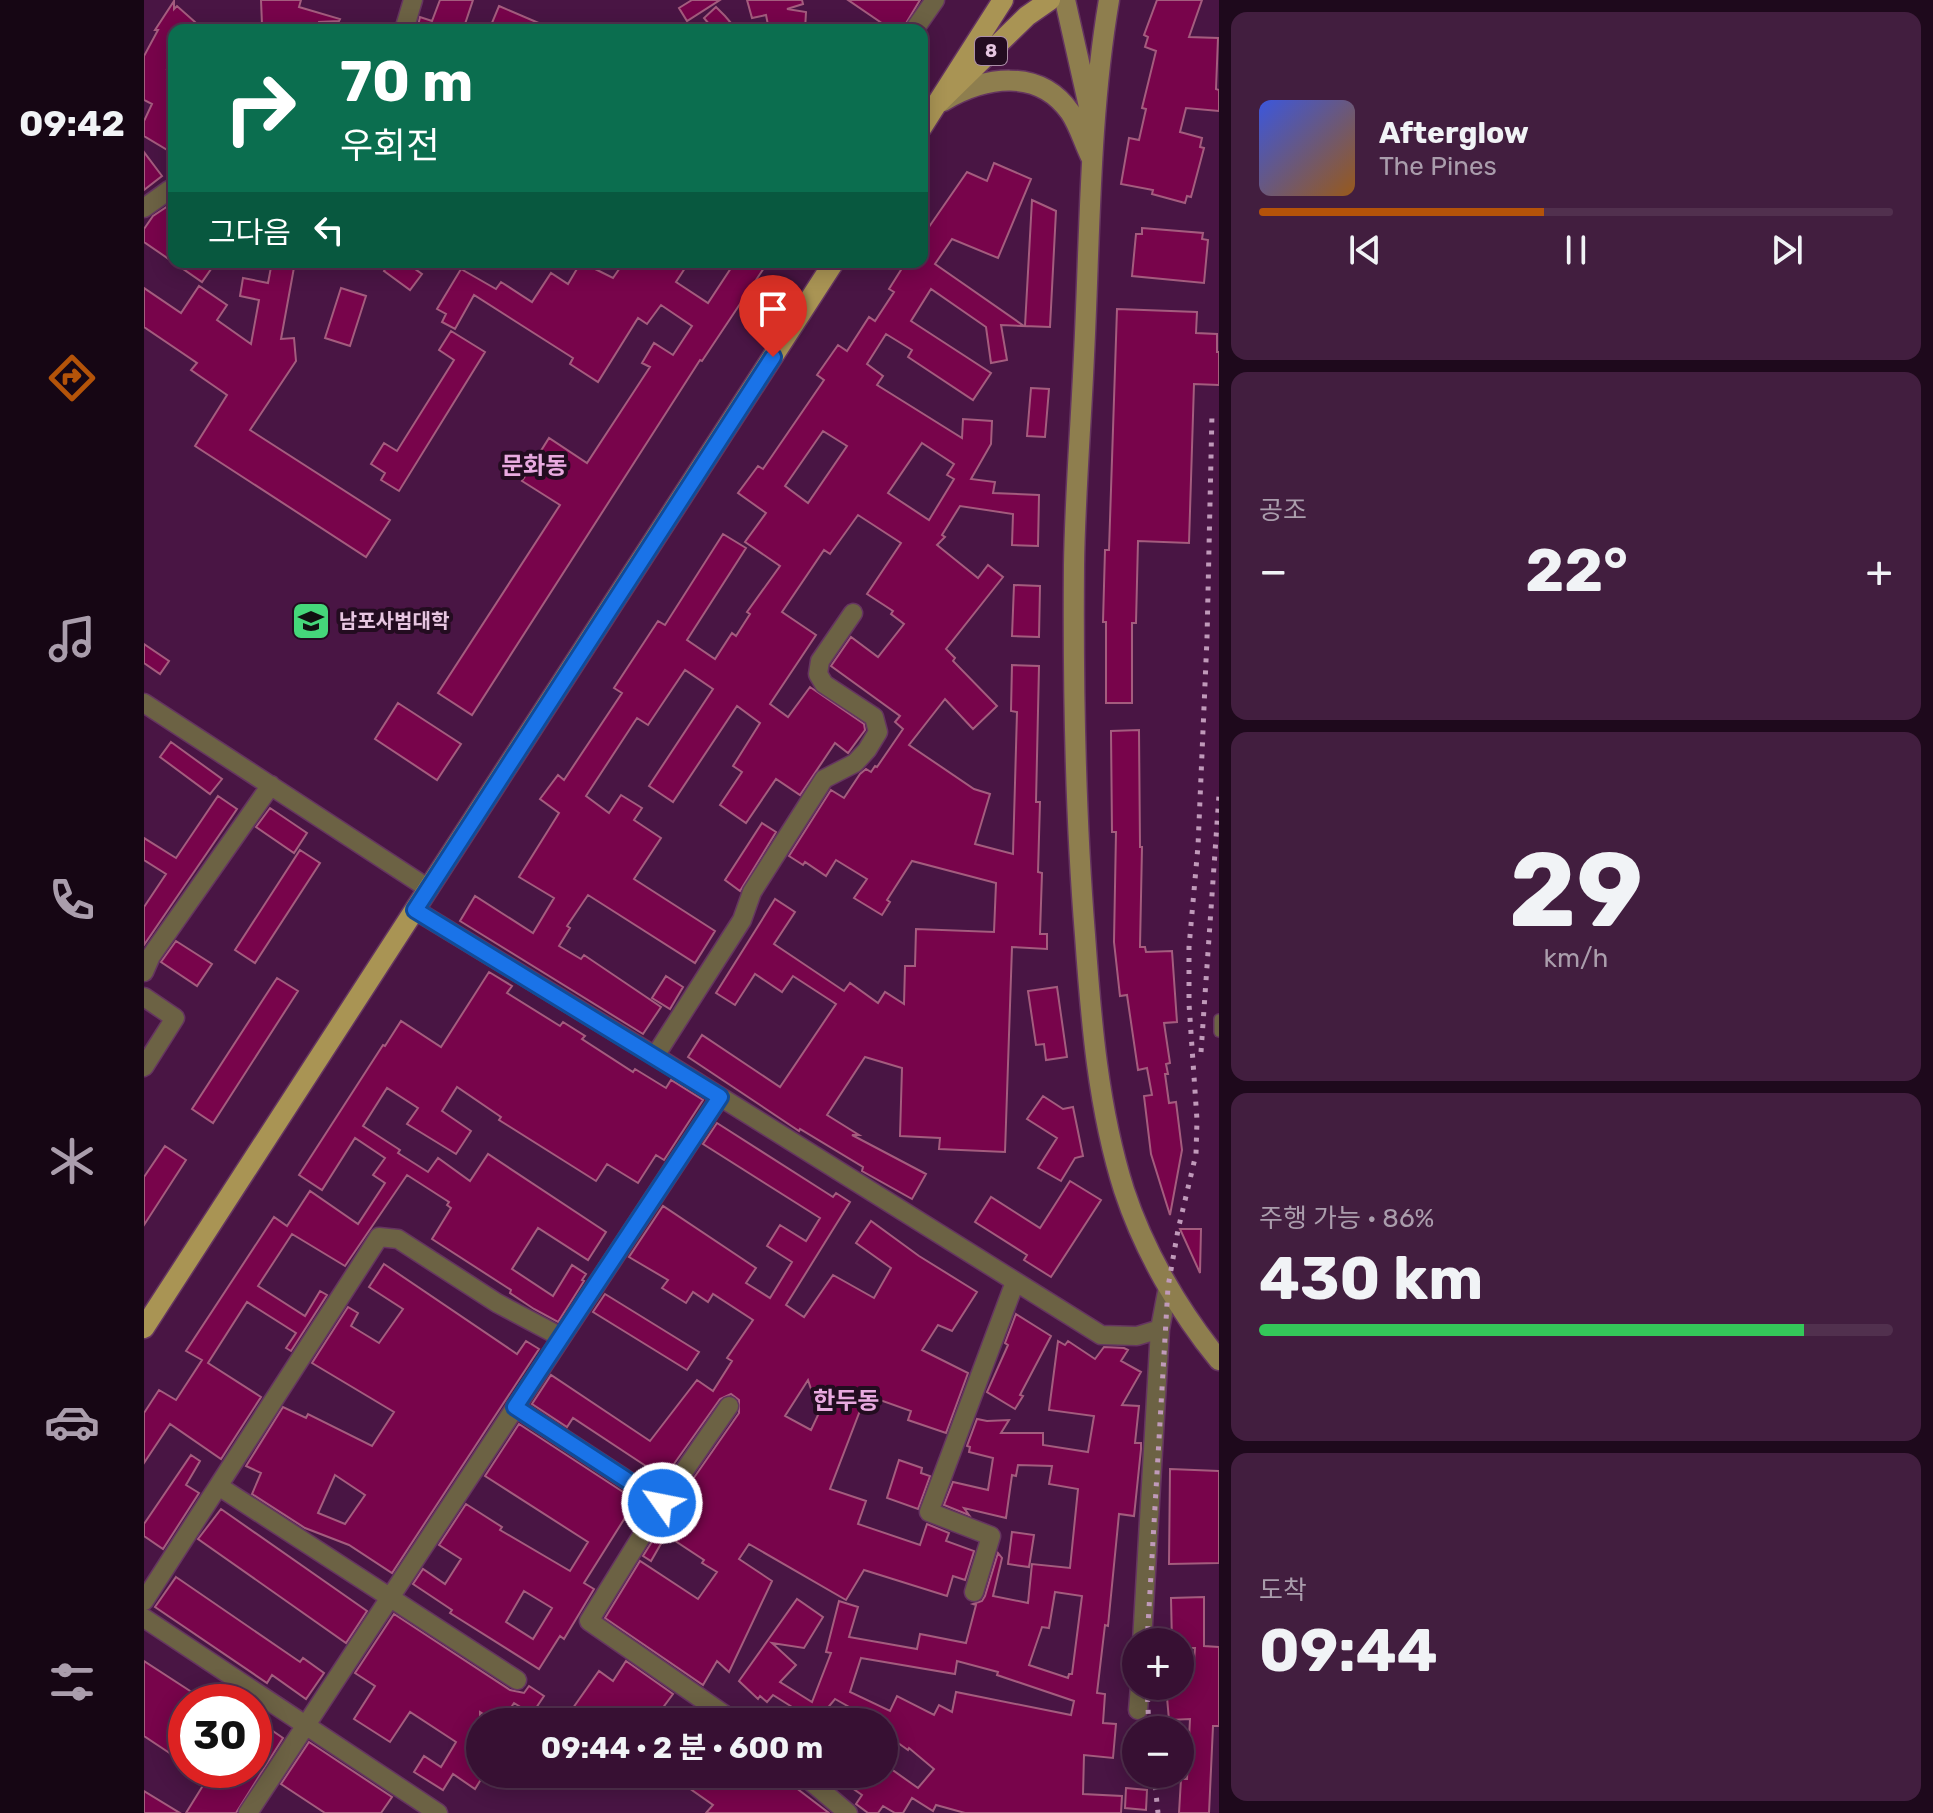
<!DOCTYPE html>
<html lang="ko">
<meta charset="utf-8">
<style>
:root{--surface:#371033;--page:#421e3f;--text:#f1f3f6;--muted:#aa9dac;--line:#51304e;--accent:#b45309}
body{margin:0;font-family:Rubik,"Noto Sans KR",sans-serif;background:var(--page);color:var(--text);height:100vh;display:flex;flex-direction:column;font-size:30px;white-space:nowrap}
*{box-sizing:border-box;margin:0}
p{font-size:26px;color:var(--muted)}
.icon{flex:none;width:44px;height:44px;fill:none;stroke:currentColor;stroke-width:2;stroke-linecap:round;stroke-linejoin:round}
.map{position:relative;flex:1;overflow:hidden}
.drawer{display:flex;flex-direction:column;gap:12px;padding:12px;background:#1e091c;width:714px}
.drawer>*{flex:none}
.hud{position:absolute;left:24px;top:24px;width:760px;height:244px;border-radius:16px;box-shadow:0 4px 20px #0003,0 0 0 2px var(--line);background:#0b6e4f;color:#fff;overflow:hidden}
.tools{position:absolute;left:978px;top:1628px;display:grid;gap:16px}
.tools a{display:grid;place-items:center;width:72px;height:72px;border-radius:50%;background:var(--surface);box-shadow:0 4px 20px #0003,0 0 0 2px var(--line);font-size:40px}
.speed{position:absolute;left:24px;top:1684px;display:flex;gap:16px;font-size:40px;font-weight:700;text-align:center}
.speed>*{display:grid;place-content:center;width:104px;height:104px;border-radius:50%;background:var(--surface);box-shadow:0 4px 20px #0003,0 0 0 2px var(--line);line-height:1}
.speed .limit{border:12px solid #d22;background:#fff;color:#111}
.pin{position:absolute;display:grid;place-items:center;width:68px;height:68px;color:#fff;margin:-82px -34px;border-radius:50% 50% 50% 0;rotate:-45deg;box-shadow:0 0 8px #0007}
.pin .icon{rotate:45deg}
.me{position:absolute;width:88px;margin:-44px;rotate:303deg;stroke-linejoin:round;filter:drop-shadow(0 0 6px #0008)}
.turn{display:flex;align-items:center;gap:28px;height:168px;padding:0 40px;font-size:36px}
.turn .icon{width:104px;height:104px;stroke-width:2.5}
.turn b{display:block;font-size:56px;line-height:68px}
.then{display:flex;align-items:center;height:76px;padding:0 40px;background:#0003;gap:16px;font-size:30px}
.big{font-size:60px;font-weight:700;line-height:1.1}
.drawer .card{flex:1;display:flex;flex-direction:column;justify-content:center;gap:12px;min-width:0;padding:0 28px;border-radius:16px;background:var(--page)}
.drawer .dial{align-items:center;gap:0}
.dial b{font-size:104px;line-height:1}
.song{display:flex;align-items:center;gap:24px}
.cover{width:96px;height:96px;border-radius:12px;background:linear-gradient(135deg,hsl(230 70% 55%),hsl(30 70% 35%))}
.played{height:8px;border-radius:4px;background:linear-gradient(90deg,var(--accent) 45%,var(--line) 45%)}
.keys{display:flex;justify-content:space-around;direction:ltr}
.heat{display:flex;justify-content:space-between;align-items:center;font-size:44px;direction:ltr}
.charge{height:12px;border-radius:6px;background:linear-gradient(90deg,#34c759 86%,var(--line) 0)}
.trip{position:absolute;left:322px;top:1708px;width:432px;height:80px;border-radius:40px;background:var(--surface);box-shadow:0 4px 20px #0003,0 0 0 2px var(--line);font-weight:700;line-height:80px;text-align:center}
main{display:flex;flex:1;min-height:0}
.dock{display:flex;flex-direction:column;width:144px;justify-content:space-around;align-items:center;background:#160614;color:var(--muted)}
.dock .icon{width:56px;height:56px}
.dock .on{color:var(--accent)}
.dock b{font-size:36px;color:var(--text)}
.map>svg:first-child{display:block}
.building{fill:#78044b;stroke:#a45c7e;stroke-width:2;fill-rule:evenodd}
.lines{fill:none;stroke-linecap:round;stroke-linejoin:round}
.lane-casing{stroke:#653560;stroke-width:12}
.street-casing{stroke:#653560;stroke-width:21}
.secondary-casing{stroke:#653560;stroke-width:23}
.primary-casing{stroke:#653560;stroke-width:23}
.lane{stroke:#6c6244;stroke-width:9}
.street{stroke:#6c6244;stroke-width:18}
.secondary{stroke:#8e7e4e;stroke-width:20}
.primary{stroke:#a99454;stroke-width:20}
.rail{stroke:#c09aba;stroke-width:5;stroke-dasharray:4 8;stroke-linecap:butt}
.route-casing{stroke:#114b97;stroke-width:20}
.route{stroke:#1a73e8;stroke-width:14}
.labels{text-anchor:middle;dominant-baseline:central;stroke-width:8;stroke-linejoin:round;paint-order:stroke}
.shield{fill:#230c20;stroke:#ac8ea7;stroke-width:2}
.shield-label{font-size:18px;font-weight:bold;fill:#e7c6e1}
.poi-label{font-size:20px;font-weight:bold;fill:#e7c6e1;stroke:#230c20;text-anchor:start}
.quarter-label{font-size:24px;font-weight:bold;fill:#e9aae0;stroke:#230c20}
</style>
<main>
<nav class="dock">
<b>09:42</b>
<svg class="icon on" aria-label="directions" viewBox="0 0 24 24"><path d="M12 3l9 9-9 9-9-9zM9 14v-3h6M13 9l2 2-2 2"/></svg>
<svg class="icon" aria-label="music" viewBox="0 0 24 24"><path d="M9 18V5l10-2v13"/><circle cx="6" cy="18" r="3"/><circle cx="16" cy="16" r="3"/></svg>
<svg class="icon" aria-label="phone" viewBox="0 0 24 24"><path d="M5 4h4l2 5-3 2q2 4 5 5l2-3 5 2v4C11 20 4 13 5 4z"/></svg>
<svg class="icon" aria-label="climate" viewBox="0 0 24 24"><path d="M12 3v18M4 7l16 10M4 17L20 7"/></svg>
<svg class="icon" aria-label="car" viewBox="0 0 24 24"><path d="M5 17H2v-5l4-1 3-4h7l3 4 3 1v5h-3M9 17h6M6 11h13"/><circle cx="7" cy="17" r="2"/><circle cx="17" cy="17" r="2"/></svg>
<svg class="icon" aria-label="filters" viewBox="0 0 24 24"><path d="M4 7h16M4 17h16"/><circle cx="9" cy="7" r="2"/><circle cx="15" cy="17" r="2"/></svg>
</nav>
<div class="map">
<svg width="1075" height="1813" viewBox="0 0 1075 1813">
<rect width="100%" height="100%" fill="#491544"/>
<path class="building" d="M117 0H157L155 7 196 19 195 21 175 22 173 30H154L156 23 118 24Z
M296 0H329L319 30H273L276 17 288 21Z
M548 0H576L543 21 535 8Z
M603 0H658L659 4 643 9 662 12 661 30H625L622 15 608 18Z
M704 0H776L758 30H748Z
M1013 0H1058L1045 37 1074 38 1072 89 1075 90V111L1042 108 1036 132 1058 138 1056 147 1060 148 1047 197 1043 196 1041 203 1008 194 1009 190 977 184 985 138 995 140 1002 109 998 108 1012 51 1001 47 1004 37 1000 35Z
M30 1V9L33 6 60 30H30V55L23 69 30 73V154L0 136V121L8 104 0 100V56L14 30H11Z
M355 6 411 30H345Z
M572 7 581 16 593 30H570L560 18Z
M0 152 18 176 0 190Z
M850 163 887 179 854 258 808 239 791 264 880 326 857 325 863 360 847 363 842 327 787 289 767 321 847 373 829 400 764 357 768 350 742 334 723 364 739 376 733 385 818 438 819 419 848 421 847 444 827 479 851 482 849 493 895 495 894 546 868 545 869 514 816 506 798 535 801 537 793 545 834 578 844 565 859 577 802 649 811 658 809 661 853 706 829 729 801 699 765 745 830 789 846 794 831 844 869 854 873 712 867 711 868 665 895 666 892 802H896L894 872 898 873 896 934H903V949L868 947 861 1152 795 1149 796 1138 756 1136 758 1068 721 1057 683 1115 715 1135H708L782 1174 768 1199 718 1171 719 1167 656 1129 655 1131 544 1057 558 1035 636 1087 692 1004 649 976 638 992 611 974 591 1005 572 993 631 899 651 912 630 944 700 991 706 983 734 1003 741 992 760 1004 761 966H771L772 929 850 932 852 883 768 861 743 900 746 902 738 915 710 898 723 879 692 860 682 876 661 862 659 865 645 856 687 790 700 798 716 774 722 769 727 772 731 766 733 767 759 729 751 722 756 716 687 666 707 637 734 657 760 624 747 614 749 611 723 594 757 543 714 515 686 554 680 550 638 612 672 635 626 704 644 717 666 687 720 724 721 730 704 753 691 743 656 795 632 779 602 823 576 805 598 772 589 766 616 723 593 706 529 802 505 786 569 689 541 670 504 725 493 718 442 796 465 813 477 795 498 808 490 820 517 838 490 879 571 931 551 963 444 895 423 926 426 928 415 946 437 959 440 955 517 1007 499 1034 316 921 331 896 389 933 410 898 375 877 415 813 396 799 414 775 420 780 478 693 470 688 514 621 521 625 579 534 602 548 543 640 571 659 588 633 592 636 606 614 603 612 636 566 601 542 622 513 594 493 614 466 619 469 680 380 673 375 694 345 703 351 725 317 731 321 750 292 745 289 762 262H778V237L823 172 843 181ZM679 431 703 446 664 503 641 486ZM778 443 810 464 803 475 810 479 785 520 744 493Z
M888 200 912 211 906 327 881 326Z
M24 206 30 210V262H72L58 282 0 242V229L9 216Z
M998 228 1059 233 1058 239 1064 240 1060 283 988 276 992 234H998Z
M128 262H151L137 339 150 338 152 361 106 430 246 520 222 557 51 446 83 395 47 370 53 363 0 327V288L37 313 55 286 83 305 73 320 107 344 115 300 96 296 99 278 124 283Z
M246 262H261L278 274 266 290 240 271Z
M437 262 469 278 480 262H545L532 282 564 303 591 262H624L558 361 556 360 328 715 294 693 416 505 378 481 405 438 443 463 506 367 498 363 510 343 529 355 548 326 517 305 503 324 494 318 454 382 426 364 429 358 330 295 311 329 298 322 302 314 293 309 317 269 352 289 357 282 388 302 407 273 424 284Z
M197 288 222 296 206 346 181 338Z
M973 309 1053 312 1052 333 1073 334V352H1075V385L1050 384 1045 543 994 541 992 623H988V703H962V622H959L961 550H965Z
M307 331 341 352 255 491 237 480 241 473 227 464 240 443 253 451 310 360 295 350Z
M887 388 905 389 901 437 883 436Z
M870 585 896 586 895 637 868 636Z
M0 644 25 661 16 674 0 663Z
M254 703 317 744 293 780 231 739Z
M995 730 996 847H998L996 947H1001L1002 952 1028 951 1033 1022 1020 1023 1026 1063 1022 1064 1024 1074H1021L1025 1103 1032 1102 1038 1150 1026 1215 1007 1154 1000 1096 1008 1095 1003 1068 994 1070 983 995 976 996 970 942 972 832H968L967 731Z
M27 742 78 779 66 794 16 757Z
M74 796 93 809 0 945V907L22 874 0 860V838L32 858Z
M126 808 163 833 150 853 112 827Z
M618 823 632 832 596 891 581 880Z
M156 850 176 863 111 963 91 950Z
M32 941 68 964 53 986 17 962Z
M345 972 368 986 363 993 416 1026 419 1022 441 1036 438 1039 489 1072 491 1069 522 1088 527 1080 559 1100 520 1160 512 1155 494 1183 463 1164 452 1181 355 1120 357 1117 313 1087 298 1111 327 1131 312 1154 263 1124 274 1108 243 1088 219 1126 256 1150 254 1153 284 1172 294 1158 326 1181 344 1154 462 1232 444 1260 394 1228 368 1269 409 1296 428 1265 442 1274 438 1280 440 1281 414 1322 390 1309 366 1293 367 1290 288 1239 307 1208 303 1205 305 1202 263 1175 201 1266 148 1234 114 1286 161 1316 176 1291 183 1295 147 1351 142 1348 152 1333 103 1302 64 1363 117 1397 77 1459 26 1424 0 1463V1413L15 1390 32 1400 58 1360 42 1351 130 1217 143 1226 166 1191 214 1224 241 1183 229 1175 241 1158 211 1138 178 1190 155 1175 239 1045 241 1046 257 1021 297 1047Z
M522 976 539 987 526 1009 508 998Z
M133 978 154 991 69 1123 48 1109Z
M913 987 923 1057 902 1060 900 1044 892 1045 884 991Z
M899 1096 919 1109 929 1107 939 1156 931 1158 917 1181 894 1168 913 1138 883 1119Z
M573 1123 689 1197 692 1193 706 1202 642 1305 660 1317 689 1275 730 1298 747 1268 712 1243 727 1221 775 1256 833 1292 808 1331 794 1325 778 1350 824 1373 802 1433 764 1420 767 1411 722 1395 686 1489 722 1501 714 1524 776 1545 783 1524 805 1533 802 1541 830 1551 821 1580 809 1576 803 1596 720 1570 702 1600 605 1544 595 1559 628 1581 585 1672 573 1661 559 1685 461 1618 496 1561 554 1599 573 1572 558 1563 560 1560 522 1535 507 1561 499 1556 527 1511 535 1516 548 1496 540 1492 595 1413V1400L587 1394 576 1399 520 1478 429 1418 423 1427 388 1404 407 1375 506 1441 553 1380 569 1391 588 1361 583 1358 609 1320 569 1294 564 1302 549 1292 542 1303 518 1288 524 1280 485 1257 519 1206 612 1268 602 1283 626 1298 648 1262 623 1246 636 1225 662 1241 676 1218 559 1144ZM664 1380 675 1413 667 1430 641 1416Z
M21 1146 42 1160 0 1225V1177Z
M926 1181 957 1200 907 1277 880 1260 883 1255 831 1222 847 1197 896 1228Z
M1036 1229H1057L1056 1273Z
M240 1264 373 1354 382 1341 395 1349 248 1573 205 1545 161 1528 108 1494 117 1473 102 1466 139 1407 162 1418 164 1414 228 1446 250 1412 168 1363 204 1307 214 1313 207 1326 235 1343 259 1309 225 1287ZM191 1475 221 1495 201 1524 174 1513Z
M461 1294 555 1352 543 1370 449 1312Z
M872 1314 907 1336 876 1395 879 1396 871 1409 843 1392 864 1345 861 1343Z
M914 1341 921 1345 924 1341 951 1359 960 1347 980 1348 984 1350 977 1361 997 1372 978 1405 995 1406 991 1443H997V1449L990 1516 975 1514 964 1626 961 1625 953 1693 961 1694 959 1723 972 1724 969 1758 940 1755 939 1794 978 1796 977 1813H821L792 1805 789 1811 768 1798 759 1813H751L739 1806 734 1813H724L712 1804 718 1795 688 1774H740V1764L774 1788 790 1769 765 1748 764 1750 740 1733V1722H732L691 1699 672 1722 629 1695 623 1702 616 1696 614 1699 595 1681 653 1599 679 1617 660 1648 628 1643 652 1665 636 1682 668 1702 687 1653 682 1652 695 1601 714 1607 705 1637 773 1649 776 1634 822 1643 832 1605 829 1604 838 1601 841 1596 854 1553 858 1558 849 1596 884 1603 888 1564 926 1568 934 1489 905 1484 908 1466 874 1465 872 1476 868 1475 862 1518 820 1508 825 1515 800 1505 809 1482 844 1490 849 1458 825 1452 826 1447 823 1446 833 1419 843 1421 865 1420 857 1433H899V1445L944 1452 950 1416 905 1410ZM911 1592 938 1596 928 1674H925L924 1678 885 1665 898 1627 905 1628ZM717 1658 811 1674 813 1661 854 1672 853 1675 930 1701 927 1715 812 1692 808 1712 795 1705 790 1715 753 1696 746 1711 706 1692Z
M375 1424 502 1507 494 1520 484 1513 440 1583 450 1589 420 1639 416 1636 395 1669 306 1613 308 1610 269 1584 279 1569 301 1584 317 1559 295 1545 322 1504 358 1527 356 1530 426 1571 444 1542 341 1476ZM380 1591 408 1608 389 1639 362 1622Z
M47 1455 56 1461 42 1485 55 1493 19 1549 0 1536V1524Z
M755 1460 778 1468 777 1473 786 1476 774 1509 743 1498Z
M1026 1469 1075 1471V1563L1025 1564Z
M77 1509 223 1611 202 1643 54 1539Z
M868 1532 890 1535 885 1567 864 1564Z
M32 1577 156 1662 159 1658 180 1673 162 1699 128 1675 123 1683 11 1607Z
M1060 1597V1646L1075 1647V1726H1069L1065 1813H1035L1037 1779H1043L1046 1719 1025 1720 1022 1686H1036V1676L1049 1675 1051 1648H1036V1642H1028L1027 1598Z
M250 1614 366 1690 380 1693 385 1686 400 1696 388 1714 370 1703 360 1718 353 1714 349 1720 336 1712V1781L331 1789 309 1774 299 1790 270 1772 280 1756 297 1767 312 1742 266 1712 246 1742 210 1719 231 1686 211 1673Z
M0 1661 63 1702H42V1764L0 1736Z
M482 1661 529 1694 515 1713 528 1722H450L429 1708 455 1671 469 1681Z
M110 1718 139 1738 92 1813H42L63 1779 50 1770H110Z
M165 1742 248 1797 237 1813H181L137 1784Z
M525 1774H646L643 1781 685 1813H562L569 1805Z
M982 1788 1003 1790 1002 1810 981 1808Z
M0 1791 36 1813H0Z"/>
<g class="lines">
<g class="lane-casing">
<path id="lane" d="M1075 1019V1032"/>
</g>
<g class="street-casing">
<path id="street" d="M260 30 269 0
M770 30 791 0
M0 208 25 190 30 192
M0 703 285 889
M271 910 511 1056 957 1335 993 1336 1016 1329
M0 972 7 956 127 785
M0 997 31 1018 0 1067
M511 1056 598 920 608 892 680 779 711 763 723 750 734 732 730 717 680 684 674 674 676 661 709 613
M371 1407 518 1503 445 1621 591 1722
M76 1487 373 1680
M518 1503 585 1406
M830 1592 847 1536 785 1512 871 1282
M0 1601 235 1237 254 1239 353 1303 417 1337
M0 1618 294 1813
M998 1642 1016 1329 1024 1287
M994 1710 996 1686
M658 1774 704 1813
M104 1813 576 1097"/>
</g>
<g class="secondary-casing">
<path id="secondary" d="M921 0 946 111
M965 0C945 117 946 237 940 355 937 425 931 495 930 565 929 688 931 812 941 935 947 1020 954 1108 980 1190 1000 1251 1035 1311 1075 1360
M799 101C840 77 894 67 926 112 935 125 940 143 947 157"/>
</g>
<g class="primary-casing">
<path id="primary" d="M792 105 883 16 906 0
M778 127 859 0
M0 1328 690 262"/>
</g>
<use href="#lane" class="lane"/>
<use href="#street" class="street"/>
<use href="#secondary" class="secondary"/>
<use href="#primary" class="primary"/>
<path class="rail" d="M1057 1052 1075 795
M1003 1642 1024 1287 1034 1230 1052 1154 1053 1120 1045 1004V947L1054 846 1063 638 1068 413
M1003 1686 1005 1730
M1010 1774 1014 1813"/>
</g>
<g class="lines">
<g class="route-casing">
<path id="route" d="M518 1503 371 1407 576 1097 271 910 629 357"/>
</g>
<use href="#route" class="route"/>
</g>
<defs>
<g id="university-square" transform="scale(2)"><rect x="-9" y="-9" width="18" height="18" rx="4" fill="#45d77a" stroke="#230c20"/><path d="M0-5L7-2L0 1L-7-2ZM-4 1L0 2.5L4 1V4Q0 6-4 4Z" fill="#111"/></g>
</defs>
<g fill-rule="evenodd">
<use href="#university-square" x="167" y="621"/>
</g>
<g class="labels">
<rect class="shield" x="831" y="37" width="32" height="28" rx="6"/>
<g class="shield-label">
<text x="847" y="51">8</text>
</g>
<g class="poi-label">
<text x="195" y="621">남포사범대학</text>
</g>
<g class="quarter-label">
<text x="390" y="466">문화동</text>
<text x="702" y="1401">한두동</text>
</g>
</g>
</svg>
<div class="tools">
<a>+</a>
<a>−</a>
</div>
<div class="speed"><div class="limit">30</div></div>
<div class="pin" style="left:629px;top:357px;background:#d93025"><svg class="icon" aria-label="arrive" viewBox="0 0 24 24"><path d="M6 21V4h12l-3 4 3 4H6"/></svg></div>
<svg class="me" style="left:518px;top:1503px" viewBox="-20 -20 40 40"><circle r="17" fill="#1a73e8" stroke="#fff" stroke-width="3"/><path d="M0-11L8 9 0 5-8 9z" fill="#fff"/></svg>
<div class="trip">09:44 · 2 분 · 600 m</div>
<div class="hud">
<div class="turn"><svg class="icon" aria-label="right" viewBox="0 0 24 24"><path d="M7 20v-9h11M14 6l5 5-5 5"/></svg><div><b>70 m</b>우회전</div></div>
<div class="then">그다음<svg class="icon" aria-label="left" viewBox="0 0 24 24"><path d="M17 20v-9H6M10 6l-5 5 5 5"/></svg></div>
</div>
</div>
<section class="drawer">
<div class="card">
<div class="song"><i class="cover"></i><div><b>Afterglow</b><p>The Pines</p></div></div>
<div class="played"></div>
<div class="keys"><svg class="icon" aria-label="previous" viewBox="0 0 24 24"><path d="M18 5L8 12l10 7zM5 5v14"/></svg><svg class="icon" aria-label="pause" viewBox="0 0 24 24"><path d="M8 5v14M16 5v14"/></svg><svg class="icon" aria-label="next" viewBox="0 0 24 24"><path d="M6 5l10 7-10 7zM19 5v14"/></svg></div>
</div>
<div class="card"><p>공조</p>
<div class="heat"><a>−</a><b class="big">22°</b><a>+</a></div>
</div>
<div class="card dial"><b>29</b><p>km/h</p></div>
<div class="card"><p>주행 가능 · 86%</p><b class="big">430 km</b><div class="charge"></div></div>
<div class="card"><p>도착</p><b class="big">09:44</b></div>
</section>
</main>
